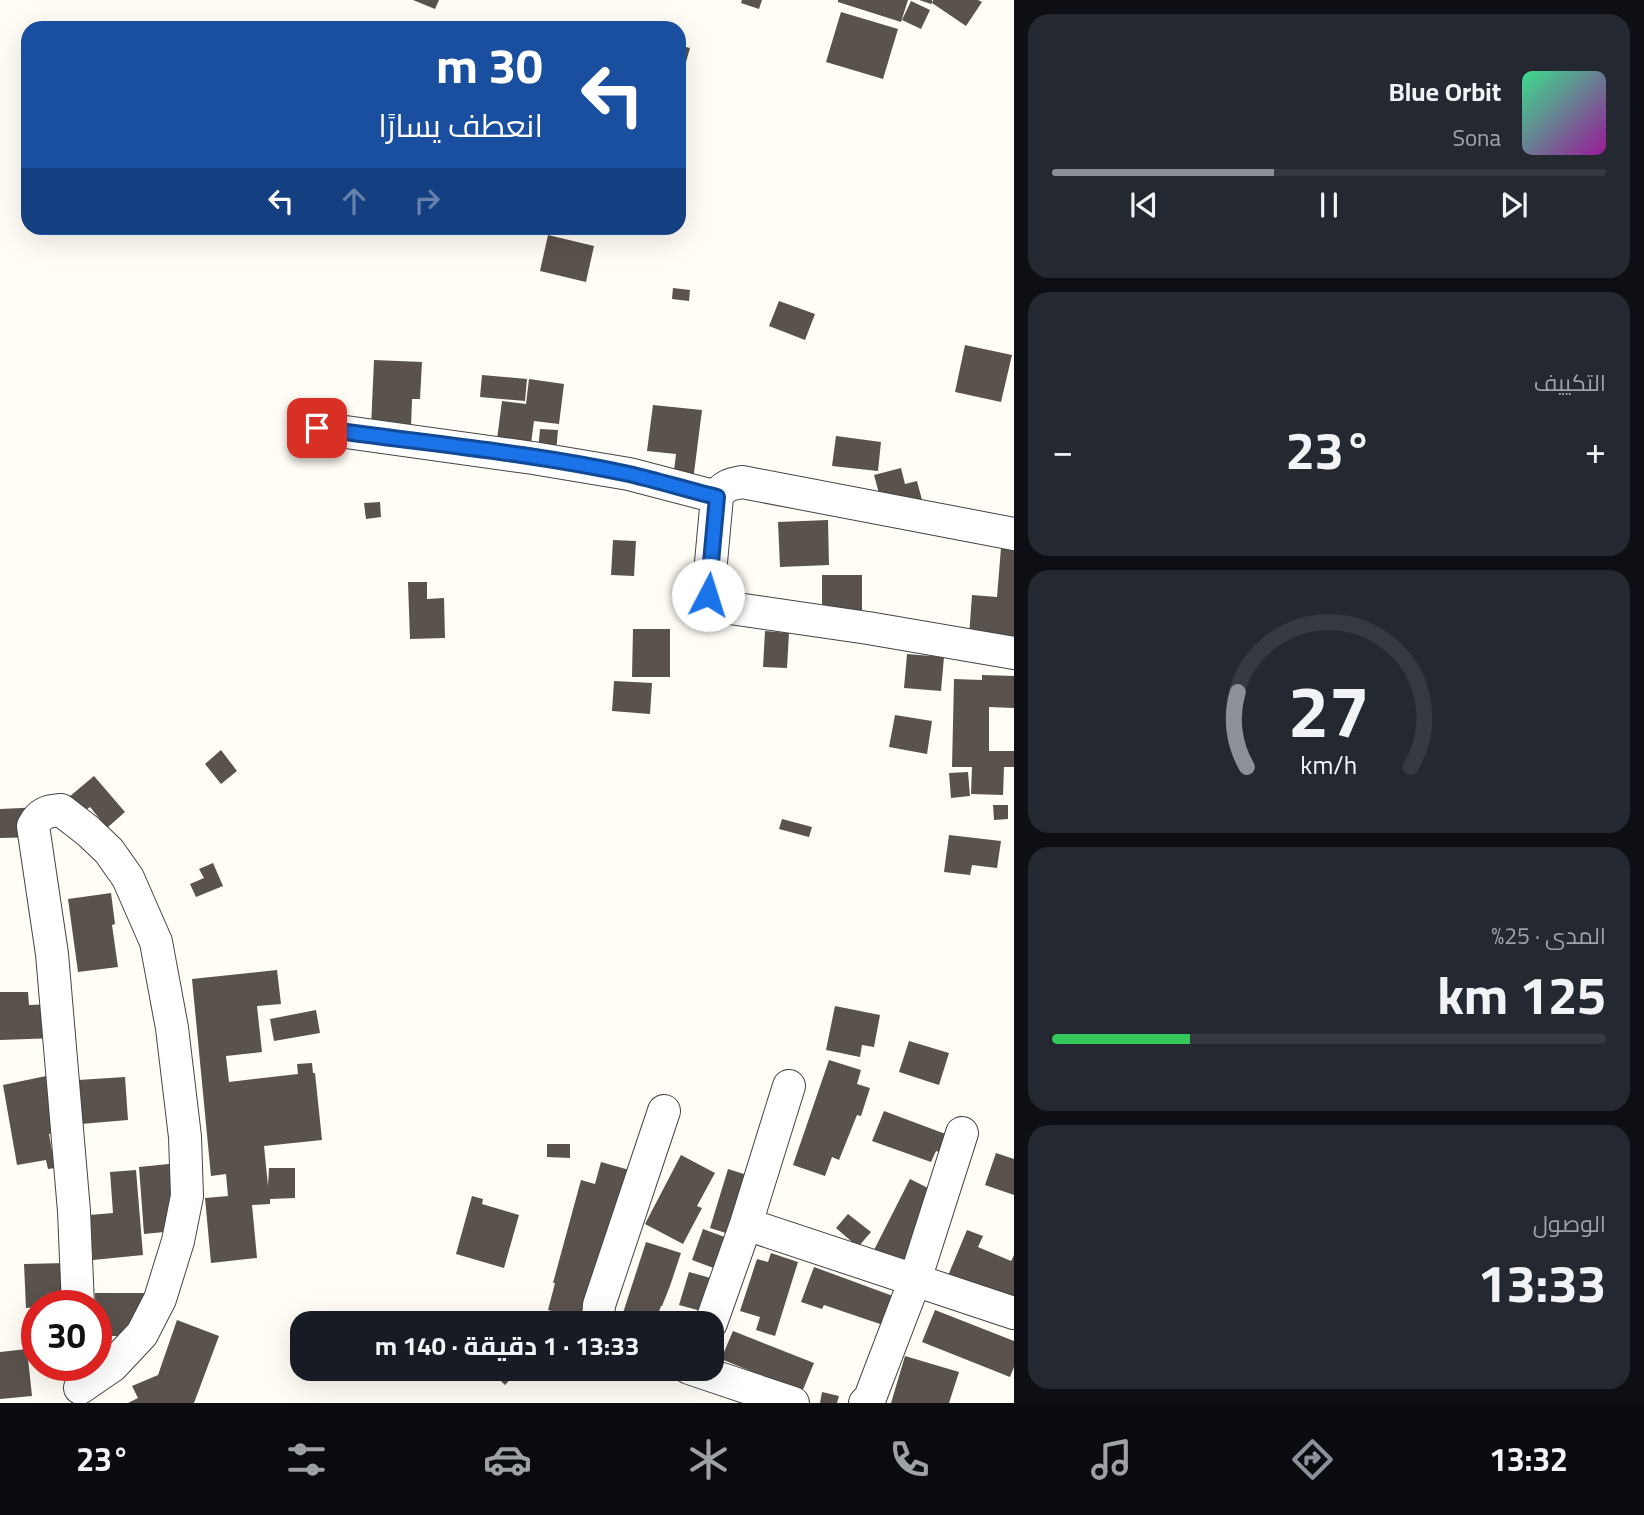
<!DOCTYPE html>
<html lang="ar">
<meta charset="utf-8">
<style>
:root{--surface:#171b24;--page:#242831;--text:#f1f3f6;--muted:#9ea1a6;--line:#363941;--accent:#8c9099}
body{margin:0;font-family:Georgia,Cairo,serif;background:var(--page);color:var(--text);direction:rtl;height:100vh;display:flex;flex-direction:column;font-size:26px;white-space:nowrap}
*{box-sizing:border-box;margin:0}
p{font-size:23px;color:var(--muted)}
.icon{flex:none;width:38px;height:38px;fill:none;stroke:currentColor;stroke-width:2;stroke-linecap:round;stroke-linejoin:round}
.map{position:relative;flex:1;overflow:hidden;direction:ltr}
.details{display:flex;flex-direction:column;gap:14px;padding:14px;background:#0d0f14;width:630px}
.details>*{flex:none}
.banner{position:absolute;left:21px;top:21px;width:665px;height:214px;border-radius:21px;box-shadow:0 7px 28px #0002;direction:rtl;background:#1a4fa0;color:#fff;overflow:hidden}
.speed{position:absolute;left:21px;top:1290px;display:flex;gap:14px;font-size:35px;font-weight:700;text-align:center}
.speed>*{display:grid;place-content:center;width:91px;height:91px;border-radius:50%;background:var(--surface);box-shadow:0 7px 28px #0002;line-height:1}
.speed .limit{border:10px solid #d22;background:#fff;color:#111}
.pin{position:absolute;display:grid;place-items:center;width:60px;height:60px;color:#fff;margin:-30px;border-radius:14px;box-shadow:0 4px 10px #0006}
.me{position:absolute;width:77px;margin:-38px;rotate:5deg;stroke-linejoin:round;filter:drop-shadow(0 0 5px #0008)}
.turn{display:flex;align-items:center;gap:24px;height:147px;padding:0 28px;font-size:32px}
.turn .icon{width:91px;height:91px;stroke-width:2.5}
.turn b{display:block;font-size:49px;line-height:60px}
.lanes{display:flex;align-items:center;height:66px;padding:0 28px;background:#0003;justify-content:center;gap:35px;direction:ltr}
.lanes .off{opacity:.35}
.big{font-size:52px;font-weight:700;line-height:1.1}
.details .card{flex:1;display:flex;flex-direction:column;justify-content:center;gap:10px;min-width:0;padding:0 24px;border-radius:21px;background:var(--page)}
.details .dial{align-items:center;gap:0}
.dial svg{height:182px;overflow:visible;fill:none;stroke:var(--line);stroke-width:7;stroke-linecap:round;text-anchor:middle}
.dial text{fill:var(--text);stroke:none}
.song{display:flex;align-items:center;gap:21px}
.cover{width:84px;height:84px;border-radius:10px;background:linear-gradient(135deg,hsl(150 70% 55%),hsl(300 70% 35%))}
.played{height:7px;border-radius:4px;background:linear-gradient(90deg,var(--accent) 40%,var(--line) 40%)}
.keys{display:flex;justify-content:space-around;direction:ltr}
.heat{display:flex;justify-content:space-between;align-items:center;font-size:38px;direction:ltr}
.charge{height:10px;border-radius:5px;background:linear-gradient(90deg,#34c759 25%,var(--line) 0)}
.trip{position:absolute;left:290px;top:1311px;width:434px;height:70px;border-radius:21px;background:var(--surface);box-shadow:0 7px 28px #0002;font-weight:700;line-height:70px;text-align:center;direction:rtl}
.tabs{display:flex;height:112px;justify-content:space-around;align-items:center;background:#090b0e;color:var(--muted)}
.tabs .icon{width:49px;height:49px}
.tabs .active{color:var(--accent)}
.tabs b{font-size:32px;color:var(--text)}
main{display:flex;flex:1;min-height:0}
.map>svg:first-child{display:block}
.building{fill:#5a524d}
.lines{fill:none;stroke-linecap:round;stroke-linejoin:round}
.minor-casing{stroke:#444;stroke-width:34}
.minor{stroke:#fff;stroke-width:32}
.route-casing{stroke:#114b97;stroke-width:18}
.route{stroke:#1a73e8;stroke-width:12}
</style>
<main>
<section class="details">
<div class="card">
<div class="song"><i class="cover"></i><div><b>Blue Orbit</b><p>Sona</p></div></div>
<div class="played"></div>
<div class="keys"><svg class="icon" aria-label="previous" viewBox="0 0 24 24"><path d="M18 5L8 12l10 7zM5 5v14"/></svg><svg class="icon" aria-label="pause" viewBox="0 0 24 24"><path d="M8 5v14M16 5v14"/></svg><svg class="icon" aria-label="next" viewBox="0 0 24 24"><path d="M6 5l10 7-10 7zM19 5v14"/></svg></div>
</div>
<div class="card"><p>التكييف</p>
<div class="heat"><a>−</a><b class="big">23°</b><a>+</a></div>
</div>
<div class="card dial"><svg viewBox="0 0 100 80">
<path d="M14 69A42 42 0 1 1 86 69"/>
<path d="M14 69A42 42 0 0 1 10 36" stroke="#8c9099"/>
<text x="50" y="56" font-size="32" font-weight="700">27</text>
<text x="50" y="72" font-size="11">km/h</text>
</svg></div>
<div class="card"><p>المدى · 25%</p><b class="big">125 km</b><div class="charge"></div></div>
<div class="card"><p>الوصول</p><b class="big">13:33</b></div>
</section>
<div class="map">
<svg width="1014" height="1403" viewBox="0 0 1014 1403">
<rect width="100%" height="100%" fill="#fffdf5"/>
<path class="building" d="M413 0H439L435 9Z
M742 0H762L759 9 741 3Z
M838 0H908L901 22 838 2Z
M919 0H932V3L933 0H978L982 2 966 26 932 3 931 4Z
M911 1 930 10 921 29 902 20Z
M841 12 898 29 883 79 826 62Z
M679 45 690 48 682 76 679 75Z
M548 235 594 246 586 282 540 271Z
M673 288 690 290 689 301 672 299Z
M779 301 815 314 805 340 769 326Z
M965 345 1012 355 1001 402 955 392Z
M374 360 422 362 420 399H412L411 428 371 427Z
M482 375 527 379 525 401 480 397Z
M529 379 564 384 559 424 534 421 530 451 496 447 502 401 526 404Z
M653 405 702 410 693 481 673 479 676 454 647 451Z
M540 429 558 430 556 452 538 451Z
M836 436 881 442 878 471 832 466Z
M901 468 905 484 917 481 922 500 899 507 883 508 874 475Z
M380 502 381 517 366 519 364 503Z
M828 520 829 565 780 567 778 522Z
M613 540 636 541 634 576 611 575Z
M1001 548 1014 549V653L968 650 972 595 997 597Z
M822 575H862V622H822Z
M408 582H427V599L444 598 445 638 410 639Z
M633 629H670V677H632Z
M765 631 789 633 787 668 763 667Z
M907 654 944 657 941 691 904 688Z
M982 675 1014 676V708L989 707V751H1014V767H1004L1003 795 971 794 972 767H952L954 679 982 680Z
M614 681 652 683 650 714 612 711Z
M895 715 932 721 927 754 889 747Z
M221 750 237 771 221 784 205 764Z
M968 772 970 796 951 798 949 773Z
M94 776 125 812 107 828 90 807 82 813 69 797Z
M993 805H1008V819L994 820Z
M43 807 44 837 0 838V809Z
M782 819 812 827 809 837 779 829Z
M949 835 1001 841 997 868 972 865 970 875 944 872Z
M213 863 223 886 196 897 190 884 204 878 199 869Z
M111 893 115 924 112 925 118 967 78 972 68 899Z
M277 970 281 1004 257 1006 262 1052 226 1056 229 1082 298 1074 297 1064 312 1063 313 1073H315L322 1140 264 1146 268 1186 269 1168H295V1198L270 1199V1204L252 1205 257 1258 211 1263 205 1198 228 1196 226 1174 211 1176 192 979Z
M0 992H28L29 1005 55 1004 56 1038 0 1040Z
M835 1006 880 1015 874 1047 862 1045 860 1057 826 1050Z
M316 1010 320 1033 274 1041 270 1019Z
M909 1041 949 1053 939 1085 899 1072Z
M829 1060 861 1070 857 1084 870 1088 861 1116 857 1115 839 1160 832 1157 825 1176 793 1165Z
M46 1076 50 1100 71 1129 49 1134 55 1168 48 1169 46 1160 17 1165 3 1085Z
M125 1077 128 1120 81 1124 78 1080Z
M884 1111 959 1139 952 1157 936 1151 931 1162 872 1141Z
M547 1144H570V1158L547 1157Z
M996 1153 1014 1159V1195L985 1185Z
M681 1155 715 1173 697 1206 702 1208 683 1244 645 1224Z
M601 1162 633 1171 598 1323 548 1310 555 1283H553L581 1180 595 1184Z
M179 1163 174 1231 144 1234 139 1167Z
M728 1169 763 1180 745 1239 710 1228Z
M136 1170 143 1255 93 1260 89 1215 113 1213 110 1172Z
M910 1179 944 1196 909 1267 874 1250Z
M472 1196 483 1199 482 1204 519 1215 504 1268 456 1254Z
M848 1214 871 1232 858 1247 836 1228Z
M703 1229 741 1243 730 1274 692 1260Z
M967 1230 983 1236 978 1247 1011 1261 1014 1255V1300L947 1278Z
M646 1242 681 1253 670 1286 662 1306H661L655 1323 623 1313Z
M771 1253 798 1262 775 1336 756 1330 760 1317 740 1311 757 1259 768 1262Z
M66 1263 67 1306H37V1307L26 1308 24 1264Z
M814 1267 893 1296 883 1325 824 1305 822 1309 801 1302Z
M689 1272 725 1282 716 1315 679 1305Z
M95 1293H160V1336H96Z
M935 1310 1014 1341V1367L1010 1377 922 1342Z
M682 1311 708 1323H677Z
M522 1315 542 1323H518Z
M177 1320 219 1336 194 1403H128L138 1398 132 1386 158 1375Z
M733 1331 814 1363 802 1392 721 1359Z
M27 1349 32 1396 0 1399V1352Z
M905 1356 959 1372 949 1403H891Z
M494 1368H521L505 1385 491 1371Z
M571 1368H595L589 1379Z
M822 1392 839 1396 837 1403H820Z"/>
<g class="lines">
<g class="minor-casing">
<path id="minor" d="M317 428 533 458 629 474 717 497
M1014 534 742 482C731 484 722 486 717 497L708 595 712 603 716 606 868 628 1014 653
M746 1224 1014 1313
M78 1306 74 1211 52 954 33 826C40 813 47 811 61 810L88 831 109 851 128 878 156 942 172 1028 185 1137 187 1196 178 1241 160 1299 142 1334 112 1366 80 1388
M598 1323 599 1305 664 1111
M711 1323 746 1224 789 1086
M689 1368 793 1403
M865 1403 870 1398 873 1390 915 1280 962 1133"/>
</g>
<use href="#minor" class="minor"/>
</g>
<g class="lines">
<g class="route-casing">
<path id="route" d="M317 428C421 443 527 452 629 474 659 481 688 490 717 497L708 595"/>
</g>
<use href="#route" class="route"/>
</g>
</svg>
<div class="speed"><div class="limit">30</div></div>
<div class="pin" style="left:317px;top:428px;background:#d93025"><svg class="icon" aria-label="arrive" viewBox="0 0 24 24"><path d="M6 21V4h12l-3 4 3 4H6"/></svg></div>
<svg class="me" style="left:708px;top:595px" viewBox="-20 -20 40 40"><circle r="19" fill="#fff"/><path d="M0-13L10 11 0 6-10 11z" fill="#1a73e8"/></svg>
<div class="trip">13:33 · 1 دقيقة · 140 m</div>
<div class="banner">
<div class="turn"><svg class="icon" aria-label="left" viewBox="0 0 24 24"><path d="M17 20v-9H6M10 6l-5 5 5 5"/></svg><div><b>30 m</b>انعطف يسارًا</div></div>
<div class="lanes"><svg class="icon" aria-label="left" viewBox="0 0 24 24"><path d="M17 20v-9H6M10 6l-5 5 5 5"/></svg><svg class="icon off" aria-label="ahead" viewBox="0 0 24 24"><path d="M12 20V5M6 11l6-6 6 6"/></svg><svg class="icon off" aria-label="right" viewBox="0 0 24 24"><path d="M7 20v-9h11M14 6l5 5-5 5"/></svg></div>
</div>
</div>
</main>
<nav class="tabs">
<b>13:32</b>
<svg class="icon active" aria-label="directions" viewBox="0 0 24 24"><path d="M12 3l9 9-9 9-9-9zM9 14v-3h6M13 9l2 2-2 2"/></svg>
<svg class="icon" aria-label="music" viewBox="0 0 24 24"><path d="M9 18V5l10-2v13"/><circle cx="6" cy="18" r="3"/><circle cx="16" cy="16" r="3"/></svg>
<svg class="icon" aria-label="phone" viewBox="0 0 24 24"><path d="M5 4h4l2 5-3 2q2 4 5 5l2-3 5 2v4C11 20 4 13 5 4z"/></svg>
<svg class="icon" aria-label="climate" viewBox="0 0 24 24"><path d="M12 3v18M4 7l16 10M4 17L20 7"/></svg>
<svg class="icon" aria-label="car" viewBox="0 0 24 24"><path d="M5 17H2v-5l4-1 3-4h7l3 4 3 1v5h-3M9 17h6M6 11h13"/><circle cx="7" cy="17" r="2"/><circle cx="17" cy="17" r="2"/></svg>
<svg class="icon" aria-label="filters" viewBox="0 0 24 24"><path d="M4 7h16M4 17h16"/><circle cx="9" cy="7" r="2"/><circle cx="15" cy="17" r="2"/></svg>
<b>23°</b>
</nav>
